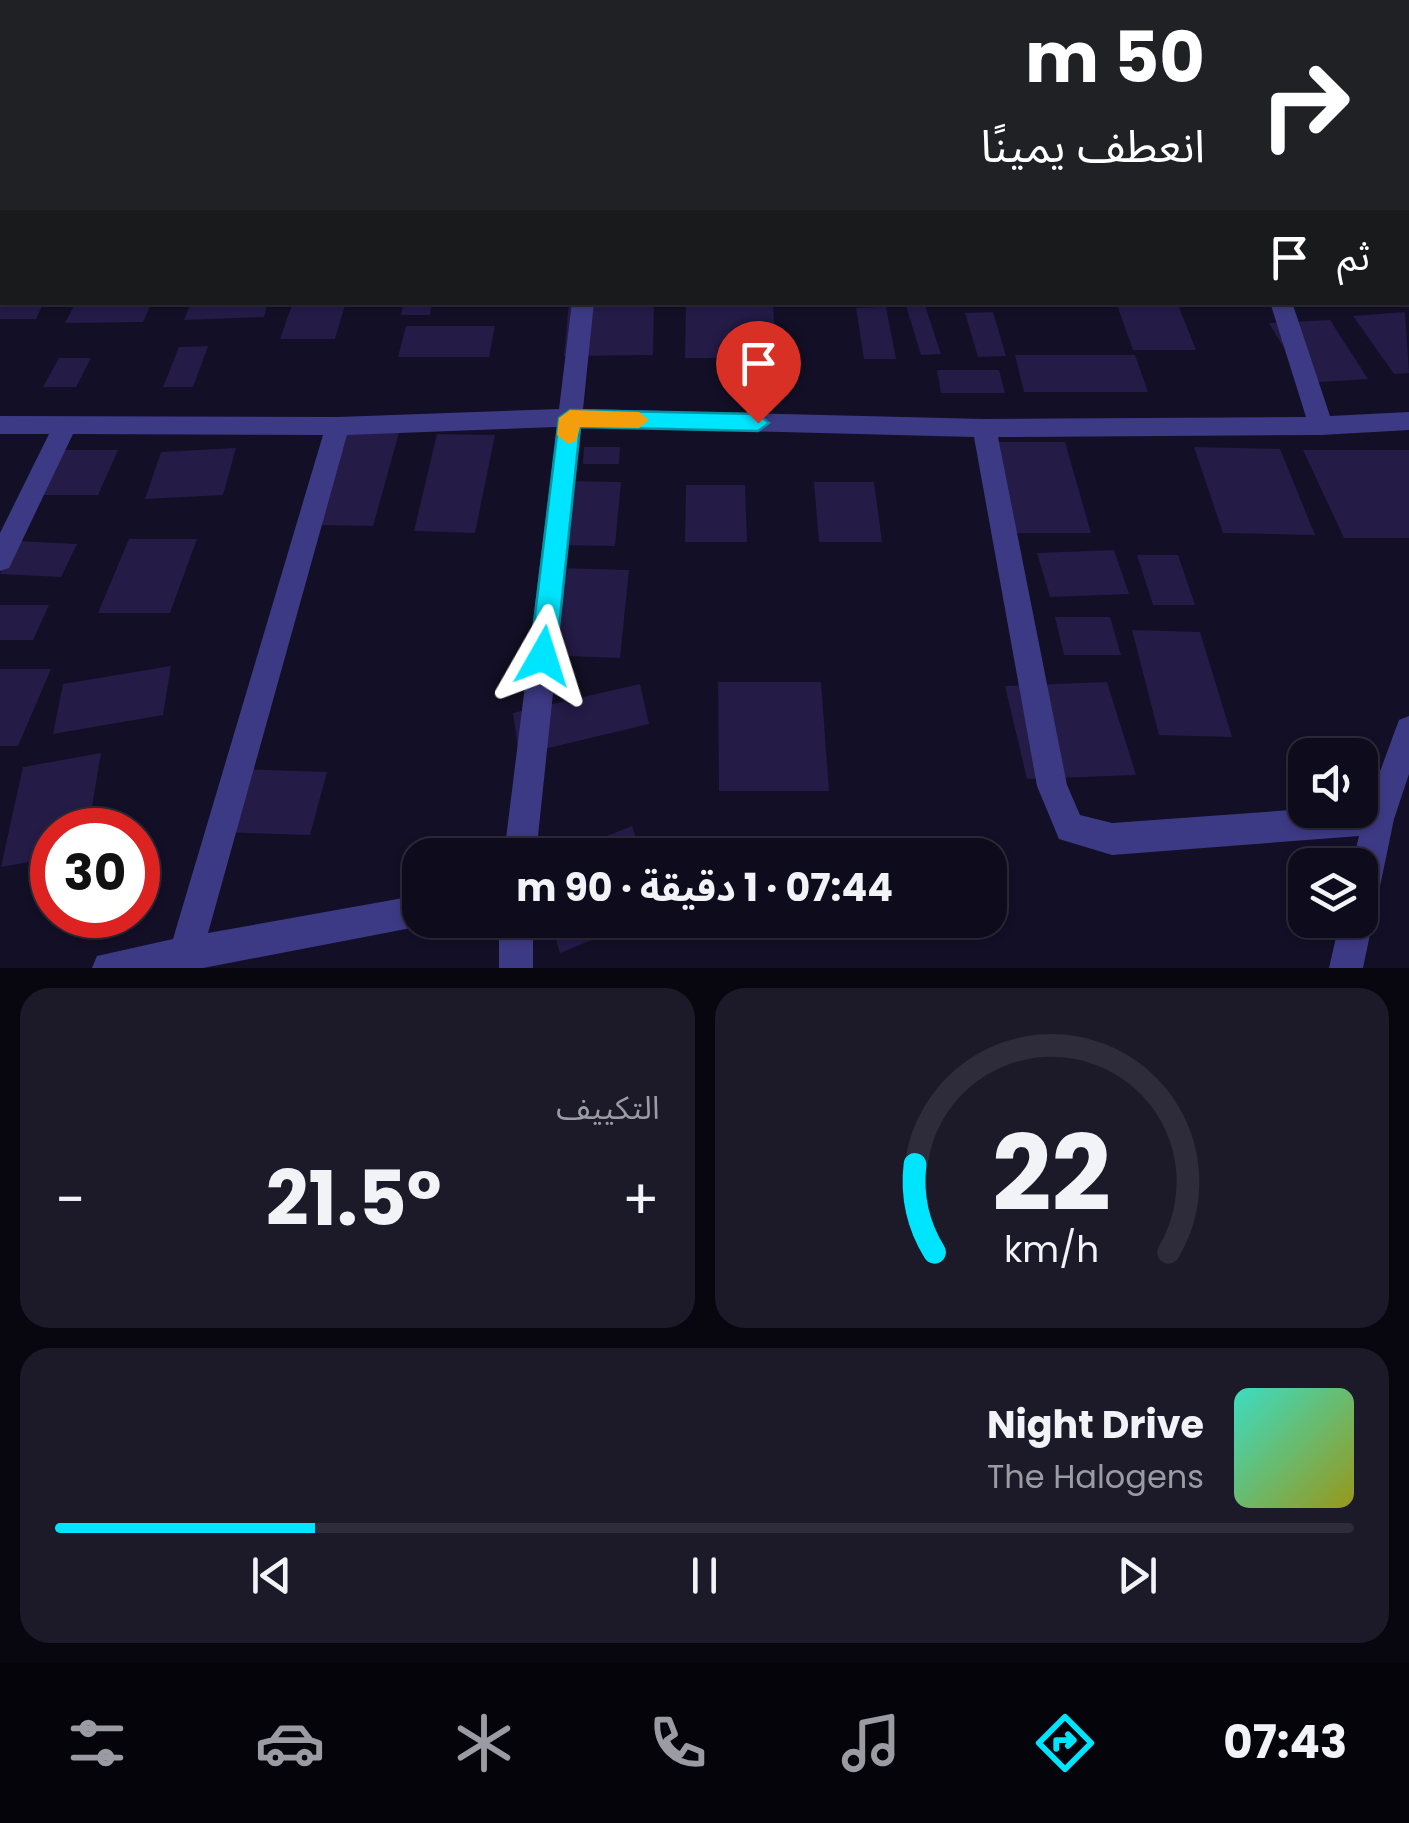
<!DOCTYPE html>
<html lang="ar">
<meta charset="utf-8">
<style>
:root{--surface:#0e0b1c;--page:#1c1929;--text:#f1f3f6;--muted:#9b9ba3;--line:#2e2b3b;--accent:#00e5ff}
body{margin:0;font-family:Poppins,"Noto Sans Arabic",sans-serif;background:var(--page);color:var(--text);direction:rtl;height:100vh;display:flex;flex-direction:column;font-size:38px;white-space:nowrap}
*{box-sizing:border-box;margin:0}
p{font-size:32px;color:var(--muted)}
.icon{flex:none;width:55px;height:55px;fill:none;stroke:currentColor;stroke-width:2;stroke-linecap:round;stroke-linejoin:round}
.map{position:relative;height:968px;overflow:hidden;direction:ltr}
.sheet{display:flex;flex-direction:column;gap:20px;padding:20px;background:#08060f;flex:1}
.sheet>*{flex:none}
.hud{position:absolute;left:0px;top:0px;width:1410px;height:305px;box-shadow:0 2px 8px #0004,0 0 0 2px var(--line);direction:rtl;background:#202124;color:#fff;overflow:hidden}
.fabs{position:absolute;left:1288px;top:738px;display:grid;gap:20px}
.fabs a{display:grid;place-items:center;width:90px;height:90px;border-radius:20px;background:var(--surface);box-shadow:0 2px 8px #0004,0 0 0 2px var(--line);font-size:50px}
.speed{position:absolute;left:30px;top:808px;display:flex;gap:20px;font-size:50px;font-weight:700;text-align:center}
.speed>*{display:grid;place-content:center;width:130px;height:130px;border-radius:50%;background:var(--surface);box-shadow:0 2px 8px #0004,0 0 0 2px var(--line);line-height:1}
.speed .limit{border:15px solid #d22;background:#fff;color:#111}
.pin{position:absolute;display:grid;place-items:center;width:85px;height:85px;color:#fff;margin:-102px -42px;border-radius:50% 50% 50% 0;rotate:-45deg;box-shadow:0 0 10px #0007}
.pin .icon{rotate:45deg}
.me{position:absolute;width:110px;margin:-55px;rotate:6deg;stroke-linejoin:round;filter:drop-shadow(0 0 8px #0008)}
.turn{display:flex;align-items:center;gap:35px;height:210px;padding:0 40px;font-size:45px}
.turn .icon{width:130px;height:130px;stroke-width:2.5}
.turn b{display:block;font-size:70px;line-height:85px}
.then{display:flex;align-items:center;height:95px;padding:0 40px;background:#0003;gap:20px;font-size:38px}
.big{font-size:75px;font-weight:700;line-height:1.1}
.sheet .card{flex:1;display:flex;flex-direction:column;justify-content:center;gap:15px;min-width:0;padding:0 35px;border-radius:30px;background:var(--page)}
.sheet .dial{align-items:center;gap:0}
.dial svg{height:260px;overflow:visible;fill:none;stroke:var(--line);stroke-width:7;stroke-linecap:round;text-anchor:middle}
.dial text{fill:var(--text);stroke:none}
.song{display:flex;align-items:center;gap:30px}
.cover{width:120px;height:120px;border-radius:15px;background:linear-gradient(135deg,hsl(170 70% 55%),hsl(60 70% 35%))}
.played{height:10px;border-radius:5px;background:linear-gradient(90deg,var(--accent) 20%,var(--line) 20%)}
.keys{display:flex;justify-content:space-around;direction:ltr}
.heat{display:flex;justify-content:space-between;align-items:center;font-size:55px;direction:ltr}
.sheet .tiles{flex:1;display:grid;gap:20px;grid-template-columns:1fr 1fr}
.card:last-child{grid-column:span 2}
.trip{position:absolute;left:402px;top:838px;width:605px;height:100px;border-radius:30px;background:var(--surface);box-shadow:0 2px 8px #0004,0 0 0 2px var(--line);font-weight:700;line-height:100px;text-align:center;direction:rtl}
.tabs{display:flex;height:160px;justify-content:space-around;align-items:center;background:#06040b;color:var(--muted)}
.tabs .icon{width:70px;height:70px}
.tabs .on{color:var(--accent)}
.tabs b{font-size:45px;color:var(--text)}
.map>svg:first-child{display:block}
.building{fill:#241b47}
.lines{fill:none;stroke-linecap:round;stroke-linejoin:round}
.street{fill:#3d3a85;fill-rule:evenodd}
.route{fill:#00e5ff;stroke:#0095a6;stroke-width:2.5}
.slow{fill:#f59e0b}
</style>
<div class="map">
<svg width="1409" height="968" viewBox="0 0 1409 968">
<rect width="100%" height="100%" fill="#130f26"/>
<path class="building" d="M0 302H44L36 319H0Z
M76 302H152L143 322 65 323Z
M191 302H268L264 317 184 320Z
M293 302H346L335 339H280Z
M404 302H432L430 315H401Z
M569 302H654L653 355 564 356Z
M686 302H773L776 358H685Z
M1116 302H1177L1196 350H1133Z
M925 305 941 354 921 355 906 306Z
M886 307 896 359H864L856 308Z
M993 312 1006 356 978 357 965 313Z
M1405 312 1409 373 1394 374 1353 316Z
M1330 320 1368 379 1305 383 1269 323Z
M406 326H495L489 357H398Z
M208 346 193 387H163L179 347Z
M1015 355H1135L1148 392H1024Z
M59 358H91L76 387H43Z
M937 370H999L1005 393H941Z
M348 432 399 433 373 526 319 525Z
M437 434 495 435 475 533 414 531Z
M979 442H1065L1091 533H998Z
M584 447H620L619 464H583Z
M1194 447 1280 449 1315 535 1223 533Z
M236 448 223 495 145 499 161 452Z
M45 450H118L98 495H22Z
M1303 450H1409V538H1344Z
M560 481 621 482 615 546 552 545Z
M814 482H874L882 542H819Z
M686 485H745L747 542H685Z
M129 539H197L170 613H98Z
M17 541 77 544 61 577 0 574Z
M1114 550 1129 594 1050 597 1037 553Z
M1137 555H1178L1195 605H1153Z
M556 568 629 570 620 658 543 655Z
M0 605H49L33 640H0Z
M1055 617H1110L1121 655H1064Z
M1132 630 1200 632 1232 737 1159 735Z
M171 666 163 715 53 734 63 684Z
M0 669H51L18 746H0Z
M718 682H821L829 791H719Z
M1107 682 1136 775 1027 779 1005 686Z
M640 684 649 724 519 755 513 713Z
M101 753 88 830H52V858L1 867 23 767Z
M239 769 327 772 310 835 218 832Z
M632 826 642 855H559Z
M551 920H641L560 953Z"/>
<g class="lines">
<path class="street" d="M652 0H668L669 2H653Z
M895 0H911L912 2H896Z
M1199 0H1215L1216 2H1200Z
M1408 17H1409V27H1408Z
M0 169H2V181H0Z
M1408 172H1409V184H1408Z
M572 302H594L583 409 984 419 1306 417 1270 302H1292L1330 416 1409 412V430L1321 435 998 437 1067 785 1080 815 1112 823 1305 809 1360 810V805L1368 804 1399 720 1409 716V774L1394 819 1363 968H1329L1340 920H1360V865H1352L1359 836 1112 855 1059 839 1037 786 974 437 581 427 536 855H504L557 427 347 435 208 933 420 895V920H433L432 924 203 968H92L97 956 173 939 323 435 73 434 9 568 0 571V533L49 434H0V416L338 417 559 409Z
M499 920H533V968H499Z"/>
</g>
<path class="route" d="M570 410 758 414 769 423 758 431 580 427 556 656 552 665 543 668 534 665 530 656 559 418Z"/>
<path class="slow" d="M570 410 639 412 649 420 639 428 580 427 576 441 568 444 557 435 559 418Z"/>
</svg>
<div class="fabs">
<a><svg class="icon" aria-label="sound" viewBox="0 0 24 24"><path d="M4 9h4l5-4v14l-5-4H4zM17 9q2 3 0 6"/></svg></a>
<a><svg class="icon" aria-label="layers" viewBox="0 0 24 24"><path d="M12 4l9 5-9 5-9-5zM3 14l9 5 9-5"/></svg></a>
</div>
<div class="speed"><div class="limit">30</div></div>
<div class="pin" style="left:758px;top:423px;background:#d93025"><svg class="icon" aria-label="arrive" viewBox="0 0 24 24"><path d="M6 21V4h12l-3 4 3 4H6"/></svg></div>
<svg class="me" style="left:543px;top:656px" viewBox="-20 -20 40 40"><path d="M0-17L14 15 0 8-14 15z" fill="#00e5ff" stroke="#fff" stroke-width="4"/></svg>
<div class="trip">07:44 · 1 دقيقة · 90 m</div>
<div class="hud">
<div class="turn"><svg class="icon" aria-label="right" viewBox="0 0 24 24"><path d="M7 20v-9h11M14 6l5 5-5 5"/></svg><div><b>50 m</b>انعطف يمينًا</div></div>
<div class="then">ثم<svg class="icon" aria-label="arrive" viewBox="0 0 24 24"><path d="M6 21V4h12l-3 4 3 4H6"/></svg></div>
</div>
</div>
<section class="sheet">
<div class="tiles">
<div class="card dial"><svg viewBox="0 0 100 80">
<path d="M14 69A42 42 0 1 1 86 69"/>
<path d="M14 69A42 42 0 0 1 8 42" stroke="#00e5ff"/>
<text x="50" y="56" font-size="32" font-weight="700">22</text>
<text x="50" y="72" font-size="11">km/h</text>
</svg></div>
<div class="card"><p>التكييف</p>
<div class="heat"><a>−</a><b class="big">21.5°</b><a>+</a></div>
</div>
<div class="card">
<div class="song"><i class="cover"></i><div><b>Night Drive</b><p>The Halogens</p></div></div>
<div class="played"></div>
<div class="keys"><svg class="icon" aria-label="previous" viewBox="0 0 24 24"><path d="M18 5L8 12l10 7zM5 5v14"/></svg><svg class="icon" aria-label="pause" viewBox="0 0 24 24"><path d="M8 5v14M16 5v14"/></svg><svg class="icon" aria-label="next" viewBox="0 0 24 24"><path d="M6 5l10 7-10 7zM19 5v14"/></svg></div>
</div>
</div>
</section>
<nav class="tabs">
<b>07:43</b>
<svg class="icon on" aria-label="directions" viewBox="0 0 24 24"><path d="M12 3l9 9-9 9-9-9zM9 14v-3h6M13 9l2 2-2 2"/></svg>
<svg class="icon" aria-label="music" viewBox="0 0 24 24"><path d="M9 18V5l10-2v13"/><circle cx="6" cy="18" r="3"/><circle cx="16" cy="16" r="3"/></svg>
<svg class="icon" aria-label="phone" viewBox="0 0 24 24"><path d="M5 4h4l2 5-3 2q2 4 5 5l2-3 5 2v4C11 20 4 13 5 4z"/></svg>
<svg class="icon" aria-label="climate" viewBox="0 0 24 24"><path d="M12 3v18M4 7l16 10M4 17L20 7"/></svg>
<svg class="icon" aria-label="car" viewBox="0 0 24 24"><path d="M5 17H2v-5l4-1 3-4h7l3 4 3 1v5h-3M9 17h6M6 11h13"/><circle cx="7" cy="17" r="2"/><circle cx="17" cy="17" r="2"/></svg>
<svg class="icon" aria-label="filters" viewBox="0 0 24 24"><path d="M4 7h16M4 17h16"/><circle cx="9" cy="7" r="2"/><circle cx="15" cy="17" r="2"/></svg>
</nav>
